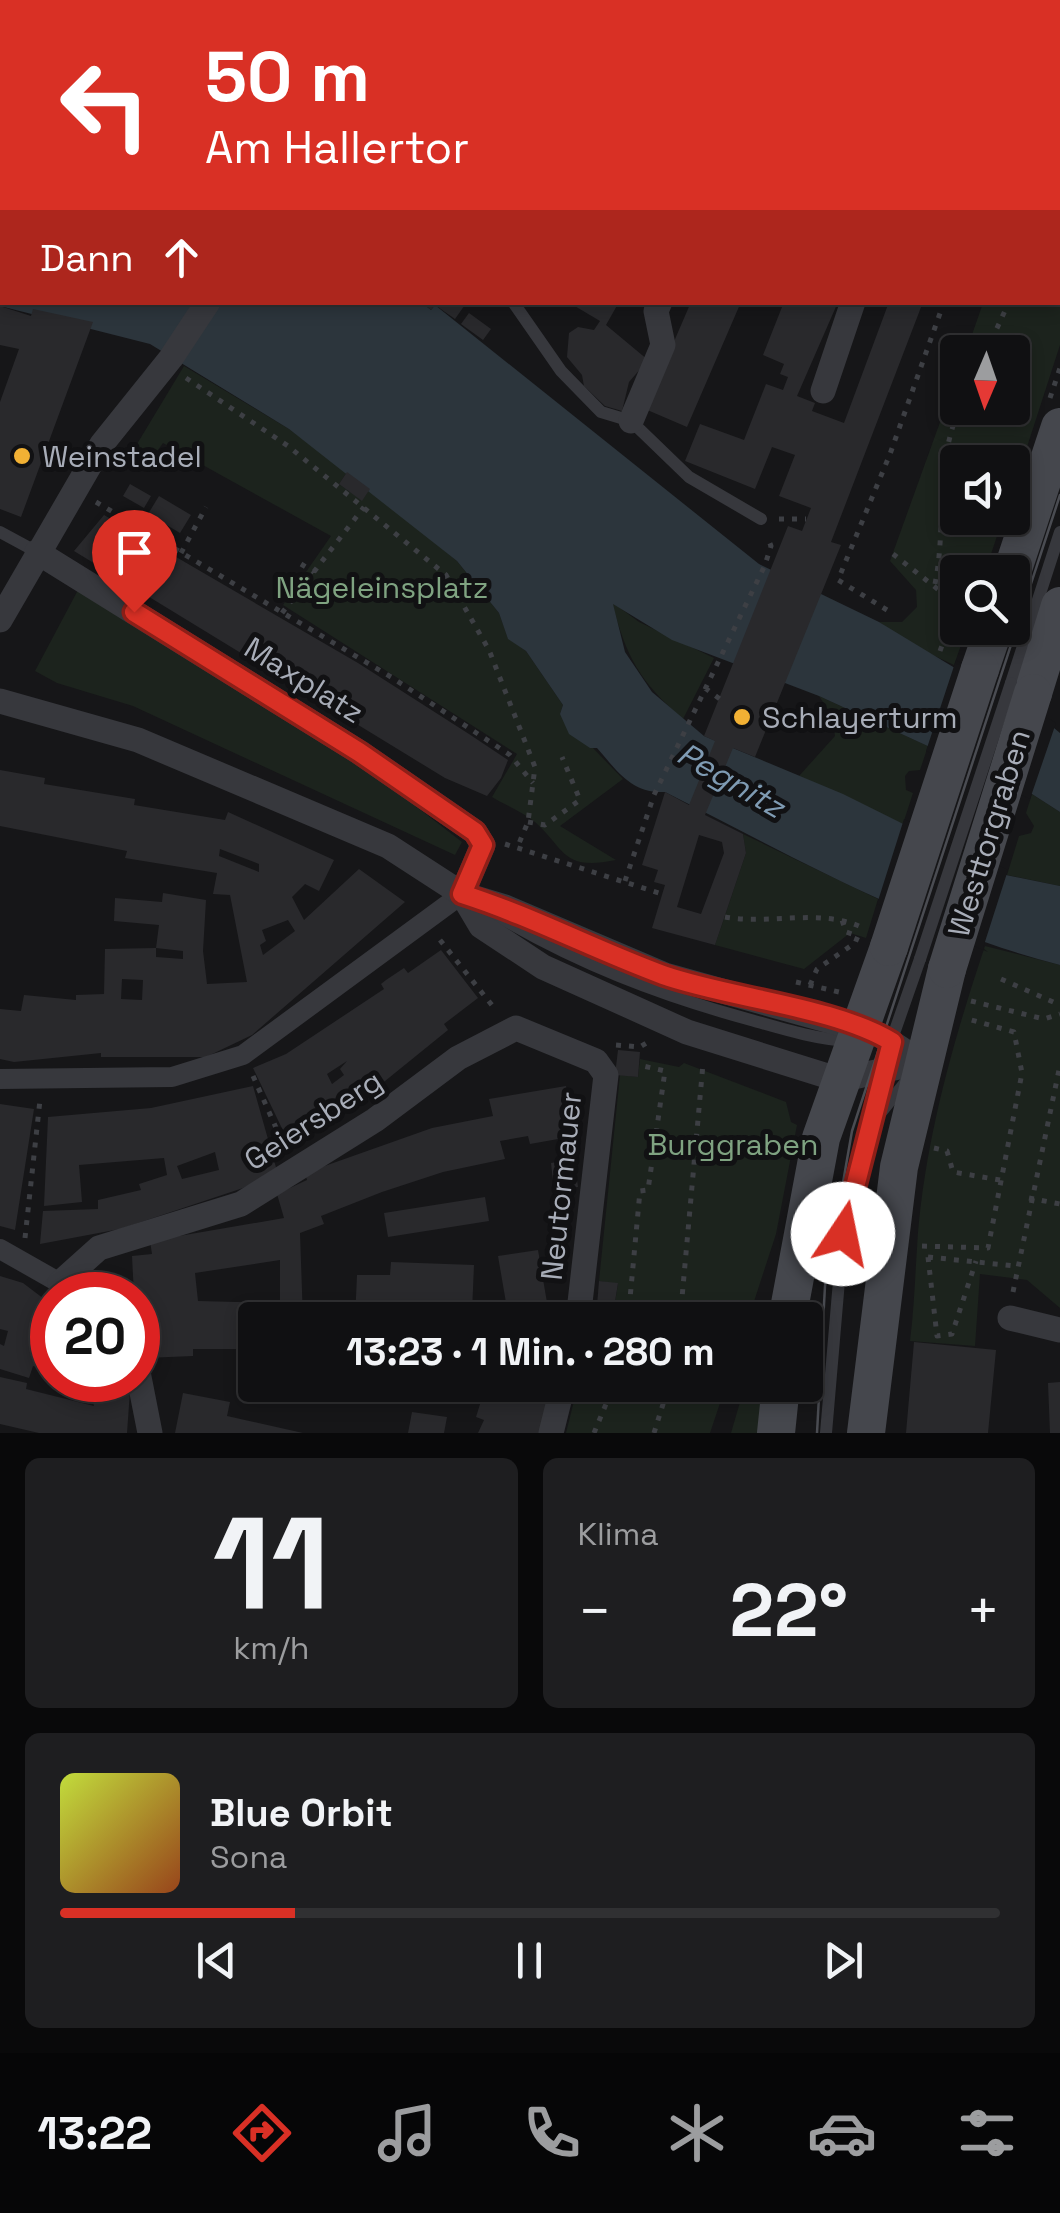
<!DOCTYPE html>
<html lang="de">
<meta charset="utf-8">
<style>
:root{--surface:#101012;--page:#1e1e20;--text:#f1f3f6;--muted:#9c9d9f;--line:#303032;--accent:#d93025}
body{margin:0;font-family:"Space Grotesk",sans-serif;background:var(--page);color:var(--text);height:100vh;display:flex;flex-direction:column;font-size:38px;white-space:nowrap}
*{box-sizing:border-box;margin:0}
p{font-size:32px;color:var(--muted)}
.icon{flex:none;width:55px;height:55px;fill:none;stroke:currentColor;stroke-width:2;stroke-linecap:round;stroke-linejoin:round}
.map{position:relative;height:1433px;overflow:hidden}
.drawer{display:flex;flex-direction:column;gap:25px;padding:25px;background:#09090a;flex:1}
.drawer>*{flex:none}
.hud{position:absolute;left:0px;top:0px;width:1060px;height:305px;box-shadow:0 5px 15px #0003,0 0 0 2px var(--line);background:#d93025;color:#fff;overflow:hidden}
.needle{width:65px;rotate:182deg}
.controls{position:absolute;left:940px;top:335px;display:grid;gap:20px}
.controls a{display:grid;place-items:center;width:90px;height:90px;border-radius:10px;background:var(--surface);box-shadow:0 5px 15px #0003,0 0 0 2px var(--line);font-size:50px}
.speed{position:absolute;left:30px;top:1272px;display:flex;gap:20px;font-size:50px;font-weight:700;text-align:center}
.speed>*{display:grid;place-content:center;width:130px;height:130px;border-radius:50%;background:var(--surface);box-shadow:0 5px 15px #0003,0 0 0 2px var(--line);line-height:1}
.speed .limit{border:15px solid #d22;background:#fff;color:#111}
.pin{position:absolute;display:grid;place-items:center;width:85px;height:85px;color:#fff;margin:-102px -42px;border-radius:50% 50% 50% 0;rotate:-45deg;box-shadow:0 0 10px #0007}
.pin .icon{rotate:45deg}
.me{position:absolute;width:110px;margin:-55px;rotate:11deg;stroke-linejoin:round;filter:drop-shadow(0 0 8px #0008)}
.turn{display:flex;align-items:center;gap:35px;height:210px;padding:0 40px;font-size:45px}
.turn .icon{width:130px;height:130px;stroke-width:2.5}
.turn b{display:block;font-size:70px;line-height:85px}
.then{display:flex;align-items:center;height:95px;padding:0 40px;background:#0003;gap:20px;font-size:38px}
.big{font-size:75px;font-weight:600;line-height:1.1}
.drawer .tile{flex:1;display:flex;flex-direction:column;justify-content:center;gap:15px;min-width:0;padding:0 35px;border-radius:15px;background:var(--page)}
.drawer .dial{align-items:center;gap:0}
.dial b{font-size:130px;line-height:1}
.song{display:flex;align-items:center;gap:30px}
.cover{width:120px;height:120px;border-radius:15px;background:linear-gradient(135deg,hsl(70 70% 55%),hsl(20 70% 35%))}
.played{height:10px;border-radius:5px;background:linear-gradient(90deg,var(--accent) 25%,var(--line) 25%)}
.keys{display:flex;justify-content:space-around;direction:ltr}
.heat{display:flex;justify-content:space-between;align-items:center;font-size:55px;direction:ltr}
.drawer .tiles{flex:1;display:grid;gap:25px;grid-template-columns:1fr 1fr}
.tile:last-child{grid-column:span 2}
.trip{position:absolute;left:238px;top:1302px;width:585px;height:100px;border-radius:10px;background:var(--surface);box-shadow:0 5px 15px #0003,0 0 0 2px var(--line);font-weight:600;line-height:100px;text-align:center}
.tab-bar{display:flex;height:160px;justify-content:space-around;align-items:center;background:#060607;color:var(--muted)}
.tab-bar .icon{width:70px;height:70px}
.tab-bar .current{color:var(--accent)}
.tab-bar b{font-size:45px;color:var(--text)}
.map>svg:first-child{display:block}
.green{fill:#1c231d}
.water{fill:#2c353c}
.pier{fill:#161618}
.building{fill:#29292c;fill-rule:evenodd}
.lines{fill:none;stroke-linecap:round;stroke-linejoin:round}
.path{stroke:#3d3f44;stroke-width:5;stroke-dasharray:5 8;stroke-linecap:butt}
.service{stroke:#37383d;stroke-width:12}
.pedestrian{stroke:#37383d;stroke-width:20}
.minor{stroke:#37383d;stroke-width:25}
.secondary{stroke:#45474d;stroke-width:38}
.tram{stroke:#4a4c52;stroke-width:2.5}
.service-bridge{stroke:#37383d;stroke-width:12}
.secondary-bridge{stroke:#45474d;stroke-width:38}
.route-casing{stroke:#8d1f18;stroke-width:25}
.route{stroke:#d93025;stroke-width:18}
.poi-dot{fill:#f2b134;stroke:#111113;stroke-width:4}
.labels{text-anchor:middle;dominant-baseline:central;stroke-width:10;stroke-linejoin:round;paint-order:stroke}
.poi-label{font-size:30px;fill:#a8adb8;stroke:#111113;text-anchor:start}
.park-label{font-size:30px;fill:#7fa381;stroke:#111113}
.street-label{font-size:30px;fill:#a8adb8;stroke:#111113}
.water-label{font-size:32px;font-style:italic;fill:#7f9bb3;stroke:#111113}
</style>
<div class="map">
<svg width="1060" height="1433" viewBox="0 0 1060 1433">
<rect width="100%" height="100%" fill="#161618"/>
<path class="green" d="M1060 81V345L1013 490 1012 462H958V518H1003L985 572H958V628H967L954 665 911 645 879 622H902L917 607 916 590 890 561 957 375 958 408H1012V352H966L983 303 1058 302Z
M184 366 289 429 347 472 339 484 362 500 370 489 457 561 499 613 508 638 526 651 563 705 560 714 623 779 560 826 616 860C562 871 566 850 535 822 523 812 505 805 492 797L517 754 283 605 331 536 163 443 151 460 134 449Z
M78 590 355 759 462 842 455 855 133 706 57 683 35 671Z
M612 602 639 622 714 658 683 719C640 682 626 657 612 602Z
M819 696 928 746 920 770 909 771 905 776 906 790 913 793 903 824 799 776 835 736 832 716Z
M1032 794 1060 812V886L1007 875 1019 836 1031 833 1034 826 1026 813Z
M743 834 878 899 866 938 850 933 804 969 715 945 746 853Z
M985 946 1060 965V1308L1027 1280 980 1274 975 1346 910 1341C914 1309 915 1279 917 1248 923 1147 953 1041 985 946Z
M640 1059 679 1067 684 1063 786 1102 791 1122 797 1125 776 1234 748 1320H612L618 1284 599 1281 620 1075 638 1077Z
M578 1385H726L710 1433H566Z
M745 1385H767L761 1433H731Z"/>
<path class="water" d="M0 194 2 302H421L431 310 435 305 759 564 879 622 1054 728 1060 733V812L1032 794 819 696 672 640 613 604 625 652 652 692 704 736 843 794 1006 875 1060 886V965C920 929 794 857 665 792 632 794 617 771 597 748H590L569 734 560 714 563 705 526 651 508 639 499 613 457 561 289 429 150 344 0 306Z"/>
<path class="pier" d="M956 660 1056 723 1030 799 926 751Z
M904 819 1008 870 983 948 988 952 877 904Z"/>
<path class="building" d="M421 302H467L455 319 435 305 431 310Z
M568 302H619L606 325 648 360 629 382 622 411 605 406 584 386 582 375 567 357 569 333 578 327 594 330 600 321Z
M691 302H741L687 427 645 409Z
M784 302H838L797 396 815 403 812 411 844 423 889 302H923L831 542 841 545 755 757 733 748 705 815 743 834 746 853 715 945 652 928 665 885 654 882 658 870 642 865 665 792 689 805 715 741 704 736 788 526 802 531 811 508 779 496 795 455 772 447 755 489 685 461 700 424 744 440 766 384 783 390 788 377 780 374 784 364 763 355ZM699 835 722 842 724 853 701 914 677 907Z
M0 306 31 316 33 309 93 322 21 517 0 509V402L19 349 0 345Z
M469 313 491 329 483 340 461 324Z
M347 472 370 489 362 501 339 484Z
M130 484 151 496 144 508 123 496Z
M159 496 191 515 180 533 148 514Z
M104 515 358 663 469 734 508 760 501 778 487 796 445 778 74 551Z
M0 770 45 778 44 784 135 799 134 805 225 820 228 812 334 860 319 891 305 884 292 897 304 920 359 869 405 902 252 1035 206 1057H101V1053L14 1062 0 1059V1009L21 1011 24 995 76 1000V995L104 994 105 949 156 948 159 925 114 921 115 898 162 902 163 893 206 900 203 951 207 984 247 982 230 895 213 894 217 873 125 858 127 851 0 826ZM220 849 259 864V872L219 856ZM288 920 295 931 263 955 260 945 266 941 262 930ZM156 948 183 951V959L156 957ZM122 979 143 980 142 1000 121 999Z
M441 950 478 998 444 1024 448 1030 369 1094 288 1141 253 1068 286 1054 384 989 381 984 386 980 404 968 408 973ZM347 1061 340 1069 344 1075 332 1084 327 1074Z
M618 1050 640 1052 638 1077 615 1075Z
M253 1086 277 1171 243 1188 120 1229 40 1244 43 1211 98 1209V1200L141 1190 139 1184 167 1175 164 1158 79 1165 82 1202 44 1206 48 1117 151 1108ZM215 1152 219 1170 182 1179 177 1166Z
M566 1086 575 1136 530 1144 528 1136 500 1141 505 1159 443 1172 382 1192 321 1216 324 1224 300 1233 303 1320H255V1349H193V1356L145 1358 144 1307H138L134 1295 132 1256 152 1254 150 1241 284 1218 277 1194 307 1180 305 1173 432 1128 493 1116 489 1099ZM280 1260V1303L198 1301 195 1273Z
M0 1104 34 1109 15 1230 0 1226Z
M574 1159 578 1187 554 1190 551 1163Z
M485 1197 489 1221 388 1237 384 1213Z
M538 1250 550 1320H509L498 1256Z
M391 1262 474 1265 472 1312 388 1308V1320H355L357 1275H390Z
M0 1276 23 1283 52 1305 45 1323 52 1325V1372L33 1366 29 1378 0 1369V1344L4 1346 8 1331 0 1329Z
M599 1281 618 1283 612 1320H589L592 1305 597 1306Z
M914 1342 996 1350 988 1433H906Z
M0 1377 27 1383 26 1389 94 1406 87 1380H125L130 1391 127 1433H39L0 1424Z
M1060 1382V1433H1050L1048 1383Z
M347 1385H414L413 1401 346 1393Z
M486 1385H552L542 1433H478L484 1420 476 1417Z
M183 1393 230 1402 227 1416 303 1433H175Z
M412 1412 447 1417 444 1433H408Z"/>
<g class="lines">
<path class="path" d="M790 2V0
M967 2V0
M1038 2V0
M1058 141 1060 136
M986 352 1009 302
M186 378 288 446 446 575 489 650 535 767 528 822 517 848
M1050 398 1060 368
M96 502 391 677 510 755 533 783
M779 519H806
M181 553 206 507
M893 554 958 605
M301 564 314 572
M935 584C947 524 934 465 960 408
M887 610 838 580 890 454 944 302
M282 613 364 507
M940 651 957 604
M705 688 720 699
M528 822 545 825 580 800 562 757
M505 844 662 894
M625 881 654 795 765 565 771 546 767 536
M725 917C769 925 820 908 861 927
M440 940 495 1009
M1001 979 1060 1005
M796 982 839 992
M810 985 817 969 855 943 858 936 846 932 842 920
M971 1001 1044 1019 1060 1014
M616 1045 640 1047 648 1042
M253 1076 285 1148
M934 1148 947 1151 953 1172 1000 1180
M1029 1198 1060 1204
M25 1238 40 1100
M922 1246 988 1248 1022 1073 1014 1032 968 1019
M928 1257 937 1336 952 1334 976 1261
M928 1257 1015 1266
M1013 1292 1060 1065
M628 1320 640 1191 648 1190 665 1071 639 1065
M680 1320 703 1064
M594 1433 606 1404 603 1385
M654 1433 669 1385"/>
<path class="service" d="M513 302 561 371 601 412 631 421 689 477 761 519
M0 532 37 552
M1011 683 1060 532
M494 914C576 963 659 995 751 1020 783 1029 815 1039 849 1041
M891 1042 920 959
M870 1126 908 1079
M826 1433 843 1234 882 1071"/>
<path class="pedestrian" d="M0 166H2
M0 1079 172 1077 243 1055 462 894
M0 1249 60 1283"/>
<path class="minor" d="M667 0 674 2
M215 2 217 0
M396 2 397 0
M823 391 853 302
M631 421 663 345 656 311 660 302
M37 552 359 752 475 832 483 845 462 894
M0 620 102 444 171 358 208 302
M0 701 138 740 388 846 462 894 505 907 665 975 880 1035 921 1062
M462 894 481 926 543 967 687 1032 840 1080 921 1062
M73 1295 60 1283 99 1248 241 1204 375 1120 458 1058 516 1028 596 1061 606 1075 578 1320
M1010 1318 1060 1330
M138 1372 150 1433
M551 1433 563 1385"/>
<path class="secondary" d="M1012 572 1060 427
M980 669 994 628
M1033 693 1060 606
M787 1320 821 1138 889 947
M776 1433 781 1385
M866 1433 899 1167 947 969"/>
<path class="tram" d="M817 1433 825 1286 852 1131 1060 495"/>
<path class="service-bridge" d="M920 959 1011 683"/>
<path class="secondary-bridge" d="M889 947 980 669
M947 969 1033 693"/>
</g>
<g class="lines">
<g class="route-casing">
<path id="route" d="M134 612 359 752 475 832 483 845 462 894C531 916 595 950 663 975 728 998 836 1007 892 1042L843 1234"/>
</g>
<use href="#route" class="route"/>
</g>
<g class="poi-dot">
<circle cx="22" cy="456" r="10"/>
<circle cx="742" cy="717" r="10"/>
</g>
<g class="labels">
<g class="poi-label">
<text x="42" y="456">Weinstadel</text>
<text x="762" y="717">Schlayerturm</text>
</g>
<g class="park-label">
<text x="382" y="587">Nägeleinsplatz</text>
<text x="733" y="1144">Burggraben</text>
</g>
<g class="street-label">
<text transform="translate(304 680) rotate(32)">Maxplatz</text>
<text transform="translate(989 833) rotate(-73)">Westtorgraben</text>
<text transform="translate(313 1120) rotate(-33)">Geiersberg</text>
<text transform="translate(561 1186) rotate(-84)">Neutormauer</text>
</g>
<g class="water-label">
<text transform="translate(731 780) rotate(30)">Pegnitz</text>
</g>
</g>
</svg>
<div class="controls">
<a><svg class="needle" viewBox="-14 -14 28 28"><path d="M0-13l5 13h-10z" fill="#e53935"/><path d="M0 13l5-13h-10z" fill="#9c9d9f"/></svg></a>
<a><svg class="icon" aria-label="sound" viewBox="0 0 24 24"><path d="M4 9h4l5-4v14l-5-4H4zM17 9q2 3 0 6"/></svg></a>
<a><svg class="icon" aria-label="search" viewBox="0 0 24 24"><circle cx="10" cy="10" r="6"/><path d="M15 15l6 6"/></svg></a>
</div>
<div class="speed"><div class="limit">20</div></div>
<div class="pin" style="left:134px;top:612px;background:#d93025"><svg class="icon" aria-label="arrive" viewBox="0 0 24 24"><path d="M6 21V4h12l-3 4 3 4H6"/></svg></div>
<svg class="me" style="left:843px;top:1234px" viewBox="-20 -20 40 40"><circle r="19" fill="#fff"/><path d="M0-13L10 11 0 6-10 11z" fill="#d93025"/></svg>
<div class="trip">13:23 · 1 Min. · 280 m</div>
<div class="hud">
<div class="turn"><svg class="icon" aria-label="left" viewBox="0 0 24 24"><path d="M17 20v-9H6M10 6l-5 5 5 5"/></svg><div><b>50 m</b>Am Hallertor</div></div>
<div class="then">Dann<svg class="icon" aria-label="ahead" viewBox="0 0 24 24"><path d="M12 20V5M6 11l6-6 6 6"/></svg></div>
</div>
</div>
<section class="drawer">
<div class="tiles">
<div class="tile dial"><b>11</b><p>km/h</p></div>
<div class="tile"><p>Klima</p>
<div class="heat"><a>−</a><b class="big">22°</b><a>+</a></div>
</div>
<div class="tile">
<div class="song"><i class="cover"></i><div><b>Blue Orbit</b><p>Sona</p></div></div>
<div class="played"></div>
<div class="keys"><svg class="icon" aria-label="previous" viewBox="0 0 24 24"><path d="M18 5L8 12l10 7zM5 5v14"/></svg><svg class="icon" aria-label="pause" viewBox="0 0 24 24"><path d="M8 5v14M16 5v14"/></svg><svg class="icon" aria-label="next" viewBox="0 0 24 24"><path d="M6 5l10 7-10 7zM19 5v14"/></svg></div>
</div>
</div>
</section>
<nav class="tab-bar">
<b>13:22</b>
<svg class="icon current" aria-label="directions" viewBox="0 0 24 24"><path d="M12 3l9 9-9 9-9-9zM9 14v-3h6M13 9l2 2-2 2"/></svg>
<svg class="icon" aria-label="music" viewBox="0 0 24 24"><path d="M9 18V5l10-2v13"/><circle cx="6" cy="18" r="3"/><circle cx="16" cy="16" r="3"/></svg>
<svg class="icon" aria-label="phone" viewBox="0 0 24 24"><path d="M5 4h4l2 5-3 2q2 4 5 5l2-3 5 2v4C11 20 4 13 5 4z"/></svg>
<svg class="icon" aria-label="climate" viewBox="0 0 24 24"><path d="M12 3v18M4 7l16 10M4 17L20 7"/></svg>
<svg class="icon" aria-label="car" viewBox="0 0 24 24"><path d="M5 17H2v-5l4-1 3-4h7l3 4 3 1v5h-3M9 17h6M6 11h13"/><circle cx="7" cy="17" r="2"/><circle cx="17" cy="17" r="2"/></svg>
<svg class="icon" aria-label="filters" viewBox="0 0 24 24"><path d="M4 7h16M4 17h16"/><circle cx="9" cy="7" r="2"/><circle cx="15" cy="17" r="2"/></svg>
</nav>
